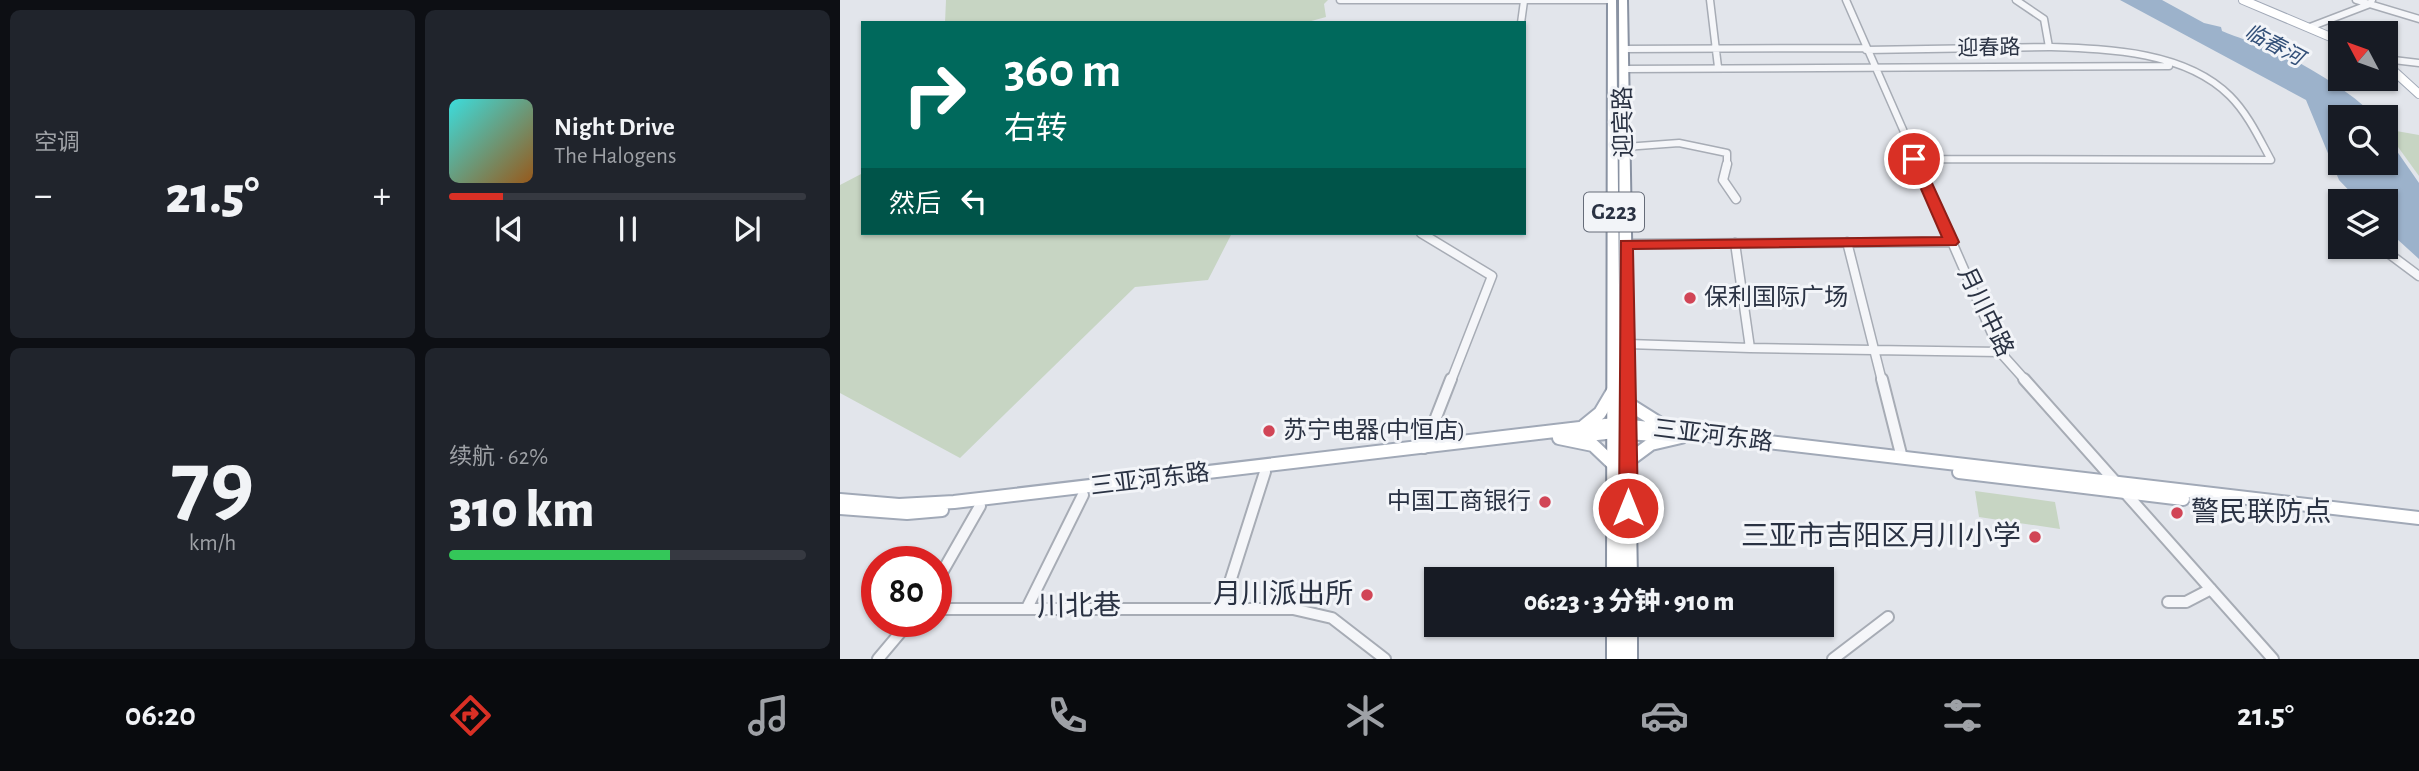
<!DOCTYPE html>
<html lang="zh">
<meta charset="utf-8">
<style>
:root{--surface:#171b24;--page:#20242c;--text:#f1f3f6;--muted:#9ea1a6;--line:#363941;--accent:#d93025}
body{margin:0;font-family:"Alegreya Sans","Noto Sans SC",sans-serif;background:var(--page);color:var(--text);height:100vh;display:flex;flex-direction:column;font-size:26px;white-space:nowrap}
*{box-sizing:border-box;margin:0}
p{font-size:23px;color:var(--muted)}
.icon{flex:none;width:38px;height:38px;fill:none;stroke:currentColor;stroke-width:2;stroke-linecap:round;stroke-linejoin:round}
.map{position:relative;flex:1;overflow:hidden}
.drawer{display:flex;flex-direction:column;gap:10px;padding:10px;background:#0d0f14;width:840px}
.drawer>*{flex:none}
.top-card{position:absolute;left:21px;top:21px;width:665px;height:214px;border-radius:0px;box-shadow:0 2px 5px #0004;background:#00695c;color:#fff;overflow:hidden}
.needle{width:46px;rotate:311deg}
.tools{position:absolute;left:1488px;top:21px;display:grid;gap:14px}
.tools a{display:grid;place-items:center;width:70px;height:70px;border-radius:0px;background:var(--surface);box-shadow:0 2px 5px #0004;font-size:35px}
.speed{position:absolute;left:21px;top:546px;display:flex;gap:14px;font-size:35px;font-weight:700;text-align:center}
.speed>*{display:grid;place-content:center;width:91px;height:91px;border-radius:50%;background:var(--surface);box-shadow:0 2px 5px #0004;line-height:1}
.speed .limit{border:10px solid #d22;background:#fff;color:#111}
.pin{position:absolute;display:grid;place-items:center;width:60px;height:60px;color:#fff;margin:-30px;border:4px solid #fff;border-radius:50%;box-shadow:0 2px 7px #0007}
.me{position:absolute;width:77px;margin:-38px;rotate:0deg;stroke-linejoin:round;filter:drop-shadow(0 0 5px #0008)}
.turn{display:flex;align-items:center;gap:24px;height:147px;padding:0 28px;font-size:32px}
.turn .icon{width:91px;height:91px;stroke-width:2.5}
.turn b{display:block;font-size:49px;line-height:60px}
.then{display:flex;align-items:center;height:66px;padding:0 28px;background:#0003;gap:14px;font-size:26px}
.big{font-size:52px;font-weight:800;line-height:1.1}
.drawer .tile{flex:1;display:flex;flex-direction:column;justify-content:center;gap:10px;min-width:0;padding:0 24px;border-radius:10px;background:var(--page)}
.drawer .dial{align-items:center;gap:0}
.dial b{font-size:91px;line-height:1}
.song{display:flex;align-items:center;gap:21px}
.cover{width:84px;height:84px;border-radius:10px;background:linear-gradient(135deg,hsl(180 70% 55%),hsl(30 70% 35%))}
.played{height:7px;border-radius:4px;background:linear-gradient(90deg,var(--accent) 15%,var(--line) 15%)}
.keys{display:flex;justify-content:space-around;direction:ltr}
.heat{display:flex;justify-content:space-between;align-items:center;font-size:38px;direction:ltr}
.charge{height:10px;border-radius:5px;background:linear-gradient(90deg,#34c759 62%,var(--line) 0)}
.drawer .tiles{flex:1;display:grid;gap:10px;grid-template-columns:repeat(2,1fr)}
.trip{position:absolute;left:584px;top:567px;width:410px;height:70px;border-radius:0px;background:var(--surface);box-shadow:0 2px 5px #0004;font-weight:800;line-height:70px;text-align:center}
.dock{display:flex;height:112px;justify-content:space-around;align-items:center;background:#090b0e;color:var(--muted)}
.dock .icon{width:49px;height:49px}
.dock .active{color:var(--accent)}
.dock b{font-size:32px;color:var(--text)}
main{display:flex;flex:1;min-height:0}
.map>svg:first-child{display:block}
.green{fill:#c7d5c3}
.water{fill:#9cb2cb}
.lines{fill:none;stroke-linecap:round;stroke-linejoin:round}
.minor-far2-casing{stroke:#a7acb5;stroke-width:9}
.minor-far1-casing{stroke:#a7acb5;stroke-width:11}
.minor-casing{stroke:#a7acb5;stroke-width:14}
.major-far1-casing{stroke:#a1a9b7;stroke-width:10}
.major-casing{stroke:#a1a9b7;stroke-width:16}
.highway-casing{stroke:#8992a2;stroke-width:4}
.minor-far2{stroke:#f5f6f9;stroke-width:6}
.minor-far1{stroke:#f5f6f9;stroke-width:8}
.minor{stroke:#f5f6f9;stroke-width:10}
.major-far1{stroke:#fff;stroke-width:8}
.major{stroke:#fff;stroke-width:12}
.highway{fill:#fff;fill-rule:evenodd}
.route{fill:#d93025;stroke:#8d1f18;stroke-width:2}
.poi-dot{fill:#d14556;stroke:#f2f4f8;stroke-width:2.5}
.labels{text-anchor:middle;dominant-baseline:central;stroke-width:6;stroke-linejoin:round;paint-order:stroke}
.far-water-label{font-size:21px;font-style:italic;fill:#324f78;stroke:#f2f4f8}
.far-street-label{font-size:21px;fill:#2a3243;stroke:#f2f4f8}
.shield{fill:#f2f4f8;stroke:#666c79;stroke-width:2}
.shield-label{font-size:23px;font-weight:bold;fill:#2a3243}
.street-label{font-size:24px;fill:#2a3243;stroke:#f2f4f8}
.poi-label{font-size:24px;fill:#2a3243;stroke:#f2f4f8;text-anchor:start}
.near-poi-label{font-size:28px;fill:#2a3243;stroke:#f2f4f8;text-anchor:end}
.near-street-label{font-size:28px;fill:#2a3243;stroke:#f2f4f8}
</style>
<main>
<section class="drawer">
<div class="tiles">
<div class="tile"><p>空调</p>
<div class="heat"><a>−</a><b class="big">21.5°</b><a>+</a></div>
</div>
<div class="tile">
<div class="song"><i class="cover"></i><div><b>Night Drive</b><p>The Halogens</p></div></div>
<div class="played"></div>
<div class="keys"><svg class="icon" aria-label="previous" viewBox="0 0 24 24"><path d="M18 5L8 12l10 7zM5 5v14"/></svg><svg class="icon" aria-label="pause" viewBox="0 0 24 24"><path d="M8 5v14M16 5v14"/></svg><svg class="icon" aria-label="next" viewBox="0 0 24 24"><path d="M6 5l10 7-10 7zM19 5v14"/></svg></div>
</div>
<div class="tile dial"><b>79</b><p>km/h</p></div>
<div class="tile"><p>续航 · 62%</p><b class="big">310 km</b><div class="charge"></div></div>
</div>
</section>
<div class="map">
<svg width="1579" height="659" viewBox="0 0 1579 659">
<rect width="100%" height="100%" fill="#e2e5eb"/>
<path class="green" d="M106 0H488L484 4 486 17 464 23H105Z
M1545 129 1579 135V176Z
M23 173V233H392L368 280 295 287 120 458 0 393V185Z
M1135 491 1215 502 1220 529 1139 517Z"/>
<path class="water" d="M1280 0H1322L1364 23 1381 27 1382 31C1398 38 1413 42 1429 48 1453 57 1521 97 1534 117H1500V163H1545V134L1579 183V259L1545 228V201H1519L1499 180 1466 100Z"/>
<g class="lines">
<g class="minor-far2-casing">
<path id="minor-far2" d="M500 0H772
M870 0 878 67
M1006 0 1079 166
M1516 0 1579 19
M681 23 684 1
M1470 27 1530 4 1532 0
M783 49 1025 48
M1026 50 1209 47 1204 19 1176 0
M1545 59 1579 63
M784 69 1329 66
M785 147 839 143 887 153V166
M1075 159 1431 160C1419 138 1408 114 1390 96 1345 51 1268 49 1209 47"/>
</g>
<g class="minor-far1-casing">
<path id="minor-far1" d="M887 164 883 180 896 199
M1078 164 1160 352 1186 381
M1495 210 1500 214
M581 233 652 276 611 381
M1007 242 1042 381
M786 244 1111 242
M1540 247 1579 276
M788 344 910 348 895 243
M910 348 1160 352"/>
</g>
<g class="minor-casing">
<path id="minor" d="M1042 379 1062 458
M1184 379 1433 659
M584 448 611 379
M96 583 140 506
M1328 602H1346L1371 589
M382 607 425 472
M187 608 243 495
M96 609H453L492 618 545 659
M38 659 70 621
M993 659 1048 617"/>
</g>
<g class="major-far1-casing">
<path id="major-far1" d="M1403 0 1500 41
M1545 63 1579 94"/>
</g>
<g class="major-casing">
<path id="major" d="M787 403 822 425
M744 426 760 413 773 391
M740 436 774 432 815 435
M719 438 753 445 774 465
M788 461 811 444 841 437
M1119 472 1343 499
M0 500 59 505 114 502 774 424 1579 518
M0 508 67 513 102 510"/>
</g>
<g class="highway-casing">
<path id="highway" d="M768 0H776L780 382 779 0H787L797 579H767Z
M767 625H797V659H767Z"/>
</g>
<use href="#minor-far2" class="minor-far2"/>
<use href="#minor-far1" class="minor-far1"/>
<use href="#minor" class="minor"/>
<use href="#major-far1" class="major-far1"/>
<use href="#major" class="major"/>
<use href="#highway" class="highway"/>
</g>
<path class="route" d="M1070 156 1081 159 1119 242 1116 245 793 249 798 508 795 514H781L779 508 781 241 1102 237 1068 159Z"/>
<g class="poi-dot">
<circle cx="850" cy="298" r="7"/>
<circle cx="429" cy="431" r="7"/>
<circle cx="705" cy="502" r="7"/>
<circle cx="1337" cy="513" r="7"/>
<circle cx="1195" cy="537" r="7"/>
<circle cx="527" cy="595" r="7"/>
</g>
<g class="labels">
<g class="far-water-label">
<text transform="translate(1434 45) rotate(28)">临春河</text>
</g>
<g class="far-street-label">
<text transform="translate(1149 48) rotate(-1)">迎春路</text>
</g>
<rect class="shield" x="744" y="192.5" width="60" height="39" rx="5"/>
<g class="shield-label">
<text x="774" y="212">G223</text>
</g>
<g class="street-label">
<text transform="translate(784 122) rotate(-91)">迎宾路</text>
<text transform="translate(1145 312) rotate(64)">月川中路</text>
<text transform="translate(873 436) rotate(7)">三亚河东路</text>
<text transform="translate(310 480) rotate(-7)">三亚河东路</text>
</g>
<g class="poi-label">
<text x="864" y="298">保利国际广场</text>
<text x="443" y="431">苏宁电器(中恒店)</text>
<text x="691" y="502" text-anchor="end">中国工商银行</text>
</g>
<g class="near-poi-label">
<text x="1351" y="513" text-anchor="start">警民联防点</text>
<text x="1181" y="537">三亚市吉阳区月川小学</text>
<text x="513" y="595">月川派出所</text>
</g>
<g class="near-street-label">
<text transform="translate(239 607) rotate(-1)">川北巷</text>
</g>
</g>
</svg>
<div class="tools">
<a><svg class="needle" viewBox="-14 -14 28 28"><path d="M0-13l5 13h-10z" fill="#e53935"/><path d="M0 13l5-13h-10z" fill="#9ea1a6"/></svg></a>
<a><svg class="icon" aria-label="search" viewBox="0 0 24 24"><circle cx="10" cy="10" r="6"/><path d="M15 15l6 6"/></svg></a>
<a><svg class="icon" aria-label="layers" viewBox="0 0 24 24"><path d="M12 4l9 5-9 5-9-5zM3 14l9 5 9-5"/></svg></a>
</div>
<div class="speed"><div class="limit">80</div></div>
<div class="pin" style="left:1074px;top:159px;background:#d93025"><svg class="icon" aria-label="arrive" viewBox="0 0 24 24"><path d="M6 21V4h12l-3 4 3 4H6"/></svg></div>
<svg class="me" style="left:788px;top:508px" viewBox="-20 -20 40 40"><circle r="17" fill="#d93025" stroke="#fff" stroke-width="3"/><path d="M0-11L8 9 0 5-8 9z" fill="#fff"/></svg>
<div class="trip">06:23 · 3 分钟 · 910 m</div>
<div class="top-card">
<div class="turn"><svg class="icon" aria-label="right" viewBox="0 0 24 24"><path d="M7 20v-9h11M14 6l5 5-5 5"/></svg><div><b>360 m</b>右转</div></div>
<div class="then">然后<svg class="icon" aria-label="left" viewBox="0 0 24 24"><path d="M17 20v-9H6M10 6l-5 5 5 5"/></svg></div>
</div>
</div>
</main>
<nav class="dock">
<b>06:20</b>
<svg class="icon active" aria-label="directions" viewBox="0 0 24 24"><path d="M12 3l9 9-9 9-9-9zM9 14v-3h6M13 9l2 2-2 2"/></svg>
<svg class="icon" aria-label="music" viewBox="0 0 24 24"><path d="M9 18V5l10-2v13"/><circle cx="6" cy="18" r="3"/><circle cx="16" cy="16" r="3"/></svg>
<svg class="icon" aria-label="phone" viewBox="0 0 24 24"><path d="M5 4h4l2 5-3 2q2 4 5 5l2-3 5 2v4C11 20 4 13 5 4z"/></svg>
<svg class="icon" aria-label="climate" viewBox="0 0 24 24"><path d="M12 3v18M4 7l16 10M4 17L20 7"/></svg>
<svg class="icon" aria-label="car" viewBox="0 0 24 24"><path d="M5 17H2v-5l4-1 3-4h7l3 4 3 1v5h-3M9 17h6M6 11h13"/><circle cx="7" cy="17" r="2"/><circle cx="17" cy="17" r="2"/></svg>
<svg class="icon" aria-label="filters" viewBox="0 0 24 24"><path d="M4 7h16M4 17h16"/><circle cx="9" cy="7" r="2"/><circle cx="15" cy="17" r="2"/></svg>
<b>21.5°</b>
</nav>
